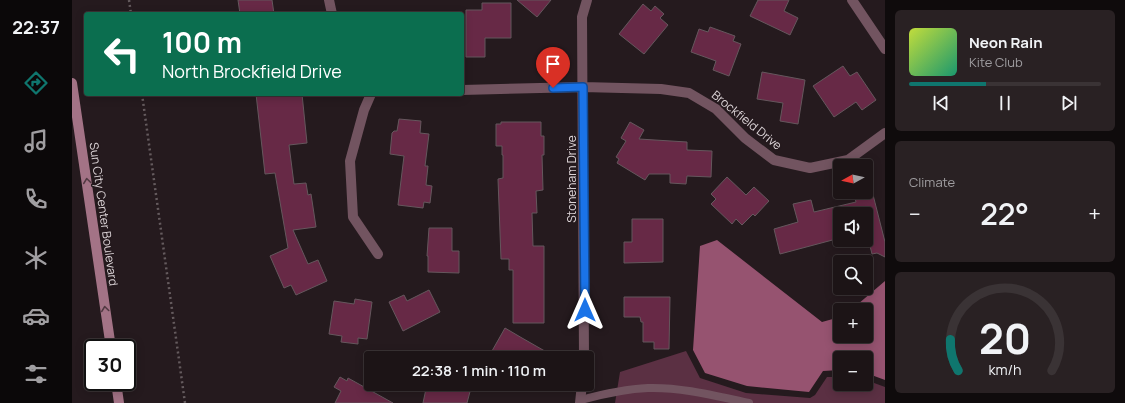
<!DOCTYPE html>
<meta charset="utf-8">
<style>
:root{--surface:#1c1416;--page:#292123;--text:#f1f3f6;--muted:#a09ea1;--line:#3a3335;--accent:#0f766e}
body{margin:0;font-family:Manrope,sans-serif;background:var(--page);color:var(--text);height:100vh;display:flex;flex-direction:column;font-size:15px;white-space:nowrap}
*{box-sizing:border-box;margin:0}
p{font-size:13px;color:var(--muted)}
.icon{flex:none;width:22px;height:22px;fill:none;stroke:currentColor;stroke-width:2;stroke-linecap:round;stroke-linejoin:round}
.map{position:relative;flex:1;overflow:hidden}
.side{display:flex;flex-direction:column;gap:10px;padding:10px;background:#0f0b0c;width:240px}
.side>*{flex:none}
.banner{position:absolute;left:12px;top:12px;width:380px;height:84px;border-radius:4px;box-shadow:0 2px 10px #0003,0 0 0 1px var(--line);background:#0b6e4f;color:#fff;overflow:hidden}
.needle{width:26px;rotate:262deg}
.fabs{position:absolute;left:761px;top:159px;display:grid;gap:8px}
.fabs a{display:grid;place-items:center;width:40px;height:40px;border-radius:4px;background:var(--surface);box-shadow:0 2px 10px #0003,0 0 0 1px var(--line);font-size:20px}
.speed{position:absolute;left:12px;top:339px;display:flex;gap:8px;font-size:20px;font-weight:700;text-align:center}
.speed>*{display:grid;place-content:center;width:52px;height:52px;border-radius:50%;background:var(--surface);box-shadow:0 2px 10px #0003,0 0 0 1px var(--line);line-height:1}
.speed .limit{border:2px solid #111;border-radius:6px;background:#fff;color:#111}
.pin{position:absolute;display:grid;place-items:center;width:34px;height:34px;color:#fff;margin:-41px -17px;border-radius:50% 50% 50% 0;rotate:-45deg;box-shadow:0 0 4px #0007}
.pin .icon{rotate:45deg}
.me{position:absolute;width:44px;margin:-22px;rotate:0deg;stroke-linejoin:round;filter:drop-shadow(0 0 3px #0008)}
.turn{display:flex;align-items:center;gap:14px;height:84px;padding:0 12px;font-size:18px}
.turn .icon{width:52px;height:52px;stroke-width:2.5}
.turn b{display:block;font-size:28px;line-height:34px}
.big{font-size:30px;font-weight:600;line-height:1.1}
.side .tile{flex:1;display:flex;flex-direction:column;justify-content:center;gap:6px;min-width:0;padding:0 14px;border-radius:6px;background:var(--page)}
.side .dial{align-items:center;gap:0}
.dial svg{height:104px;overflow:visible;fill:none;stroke:var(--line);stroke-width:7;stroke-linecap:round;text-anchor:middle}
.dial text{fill:var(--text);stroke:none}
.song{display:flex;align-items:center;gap:12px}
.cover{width:48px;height:48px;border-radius:6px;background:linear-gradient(135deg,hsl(70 70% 55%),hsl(160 70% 35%))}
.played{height:4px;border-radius:2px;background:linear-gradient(90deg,var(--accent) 40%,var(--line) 40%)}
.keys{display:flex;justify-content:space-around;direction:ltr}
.heat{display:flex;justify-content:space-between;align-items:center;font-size:22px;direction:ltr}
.trip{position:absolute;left:292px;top:351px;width:230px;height:40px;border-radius:4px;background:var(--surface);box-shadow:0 2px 10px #0003,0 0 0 1px var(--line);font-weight:600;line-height:40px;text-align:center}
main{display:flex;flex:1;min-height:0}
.tabs{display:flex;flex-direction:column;width:72px;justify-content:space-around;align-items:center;background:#0b0809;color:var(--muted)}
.tabs .icon{width:28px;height:28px}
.tabs .on{color:var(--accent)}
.tabs b{font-size:18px;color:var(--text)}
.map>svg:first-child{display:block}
.green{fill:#5b3043}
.water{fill:#965370}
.building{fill:#672946;stroke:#65575d}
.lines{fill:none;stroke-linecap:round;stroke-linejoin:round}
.path{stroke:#655b5e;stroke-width:2.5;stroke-dasharray:2 3;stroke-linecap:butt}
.lane{stroke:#725460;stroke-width:8}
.street{stroke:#725460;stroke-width:10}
.secondary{stroke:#a37386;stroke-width:10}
.oneway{stroke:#513942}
.route-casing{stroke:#114b97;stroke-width:10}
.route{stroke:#1a73e8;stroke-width:7}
.labels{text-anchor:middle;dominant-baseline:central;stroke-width:3;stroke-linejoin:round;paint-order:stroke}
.street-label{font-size:12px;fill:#dcd4d7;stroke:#251a1e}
</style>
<main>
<nav class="tabs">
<b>22:37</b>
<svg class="icon on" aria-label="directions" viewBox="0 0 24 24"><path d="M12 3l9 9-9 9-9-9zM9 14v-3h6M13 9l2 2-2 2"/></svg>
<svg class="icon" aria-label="music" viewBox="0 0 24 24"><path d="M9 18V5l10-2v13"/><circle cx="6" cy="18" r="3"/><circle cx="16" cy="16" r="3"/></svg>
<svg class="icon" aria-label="phone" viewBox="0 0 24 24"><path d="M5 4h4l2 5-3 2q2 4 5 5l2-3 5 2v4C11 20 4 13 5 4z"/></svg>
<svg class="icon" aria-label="climate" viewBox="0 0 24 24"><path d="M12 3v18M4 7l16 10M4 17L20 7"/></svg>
<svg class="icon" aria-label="car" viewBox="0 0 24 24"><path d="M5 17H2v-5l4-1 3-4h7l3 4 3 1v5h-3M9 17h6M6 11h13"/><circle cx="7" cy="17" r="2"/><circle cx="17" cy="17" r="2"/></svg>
<svg class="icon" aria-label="filters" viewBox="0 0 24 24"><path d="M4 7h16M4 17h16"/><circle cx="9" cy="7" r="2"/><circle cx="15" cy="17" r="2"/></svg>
</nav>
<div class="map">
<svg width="813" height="403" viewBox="0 0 813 403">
<rect width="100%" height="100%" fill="#251a1e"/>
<path class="green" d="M614 351 628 378 674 393 738 398 743 395 755 377H768V384H794V380L813 387V403H543L548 372Z"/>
<path class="water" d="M645 240 750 322 768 317V336H794V310H779L813 281V380L794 373V358H768V370L751 371 737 392 675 386 633 373 621 350 628 246Z"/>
<path class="building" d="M166 0H200L202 14H168Z
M445 0H479L465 17Z
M686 0H717L712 11 726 18 718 35 678 16Z
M410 3H439V38H413V57H394V10H410Z
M571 4 579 11 583 6 592 14 588 18 596 25 572 54 547 34Z
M638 27 663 36 661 41 669 44 657 76 641 70 644 61 619 52 627 29 636 32Z
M771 66 778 76 785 72 804 100 790 110 784 102 762 117 741 86Z
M690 72 733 80 726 124 708 121 711 103 685 99Z
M184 94H230L235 143 217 145 222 184 234 183 236 195 239 194 244 227 221 230 236 264 246 260 255 281 224 295 219 285 212 288 198 256 216 248 203 173 193 174Z
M327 119 349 121 348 133 357 134 353 166H356L354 185 360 186 358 203 352 202 351 208 326 205 332 156 318 154 320 133 322 131H325Z
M429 122H469V136H472V155H470L471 190 464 191 465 213H460L461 246H472V323H441V270H437V259H429L426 179 431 178V155H430V146H424V124H429Z
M558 122 572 130 567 139 615 142V150L640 151 639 177 615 176 614 184 598 183V174H577L573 180 545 163 547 159 544 157 554 141 549 138Z
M655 177 674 195 682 187 697 201 683 216 681 214 670 225 664 219 660 224 639 204 644 199 639 194Z
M798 183 813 242V257L805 253 800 254 798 246 794 247V214H768V238L708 254 702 229 726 222 721 204 739 200 742 212 784 202 783 198 794 195V184Z
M560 219H591V262L552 263V242H560Z
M357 228H380V251H387V273L356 272V256H355Z
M357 290 368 312 331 331 317 302 332 295 335 301Z
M552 297H598L597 349H582V342H571V322H569L568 317H552Z
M283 299 300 302 295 339 286 338V344L269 342 270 336 257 334 262 301 282 304Z
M433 328 450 338 485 358H416Z
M268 377 275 381 276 378 321 403H263L269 391 262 387Z
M355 384H400L395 403H351Z"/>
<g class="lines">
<path class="path" d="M57 0 59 14
M70 94 113 403"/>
<path class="lane" d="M509 400C531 394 553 389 576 388 610 387 644 396 677 403"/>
<path class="street" d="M257 0 260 14
M780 0 813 49
M390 90 511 87 589 89 617 93 644 109 673 138 702 160 738 168 776 160 813 133
M299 94 292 110 278 161 281 217 306 254
M512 358 510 17 515 0
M508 403 510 384"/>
<path class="secondary" d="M0 83 39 348
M44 382 47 403"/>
</g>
<defs><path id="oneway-chevron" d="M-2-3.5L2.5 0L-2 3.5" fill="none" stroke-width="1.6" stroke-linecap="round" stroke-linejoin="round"/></defs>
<g class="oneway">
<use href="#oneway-chevron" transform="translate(15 181) rotate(-98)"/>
<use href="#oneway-chevron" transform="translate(33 309) rotate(-98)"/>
</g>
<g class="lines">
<g class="route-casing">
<path id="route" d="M481 88 511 87 513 310"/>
</g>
<use href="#route" class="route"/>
</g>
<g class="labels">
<g class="street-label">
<text transform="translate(675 120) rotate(39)">Brockfield Drive</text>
<text transform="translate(499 179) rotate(-90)">Stoneham Drive</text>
<text transform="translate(32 214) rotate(82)">Sun City Center Boulevard</text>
</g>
</g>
</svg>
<div class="fabs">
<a><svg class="needle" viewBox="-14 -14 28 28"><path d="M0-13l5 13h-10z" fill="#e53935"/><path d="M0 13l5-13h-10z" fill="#a09ea1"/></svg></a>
<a><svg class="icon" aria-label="sound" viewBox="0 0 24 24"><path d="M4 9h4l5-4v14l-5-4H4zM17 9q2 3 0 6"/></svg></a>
<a><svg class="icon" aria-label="search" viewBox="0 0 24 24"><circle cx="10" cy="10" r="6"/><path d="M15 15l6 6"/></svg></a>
<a>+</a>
<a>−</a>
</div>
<div class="speed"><div class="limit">30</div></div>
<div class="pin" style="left:481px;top:88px;background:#d93025"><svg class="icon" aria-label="arrive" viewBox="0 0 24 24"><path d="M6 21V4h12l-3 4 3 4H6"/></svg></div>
<svg class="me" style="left:513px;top:310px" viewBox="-20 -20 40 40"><path d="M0-17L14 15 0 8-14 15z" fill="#1a73e8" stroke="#fff" stroke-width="4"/></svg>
<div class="trip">22:38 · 1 min · 110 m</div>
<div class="banner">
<div class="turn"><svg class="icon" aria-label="left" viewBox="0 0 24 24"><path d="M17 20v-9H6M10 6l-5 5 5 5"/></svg><div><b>100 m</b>North Brockfield Drive</div></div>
</div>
</div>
<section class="side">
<div class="tile">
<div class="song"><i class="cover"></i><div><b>Neon Rain</b><p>Kite Club</p></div></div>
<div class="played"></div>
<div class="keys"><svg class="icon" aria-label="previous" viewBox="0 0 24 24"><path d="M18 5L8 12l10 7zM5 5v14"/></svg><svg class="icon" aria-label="pause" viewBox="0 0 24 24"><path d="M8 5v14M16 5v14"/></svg><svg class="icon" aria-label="next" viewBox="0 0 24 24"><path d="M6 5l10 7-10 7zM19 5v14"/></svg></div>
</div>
<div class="tile"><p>Climate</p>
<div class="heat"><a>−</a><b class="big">22°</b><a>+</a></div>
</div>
<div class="tile dial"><svg viewBox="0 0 100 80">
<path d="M14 69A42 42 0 1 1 86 69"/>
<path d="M14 69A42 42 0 0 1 8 45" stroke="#0f766e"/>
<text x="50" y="56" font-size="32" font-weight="700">20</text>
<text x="50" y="72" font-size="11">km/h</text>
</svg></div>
</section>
</main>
